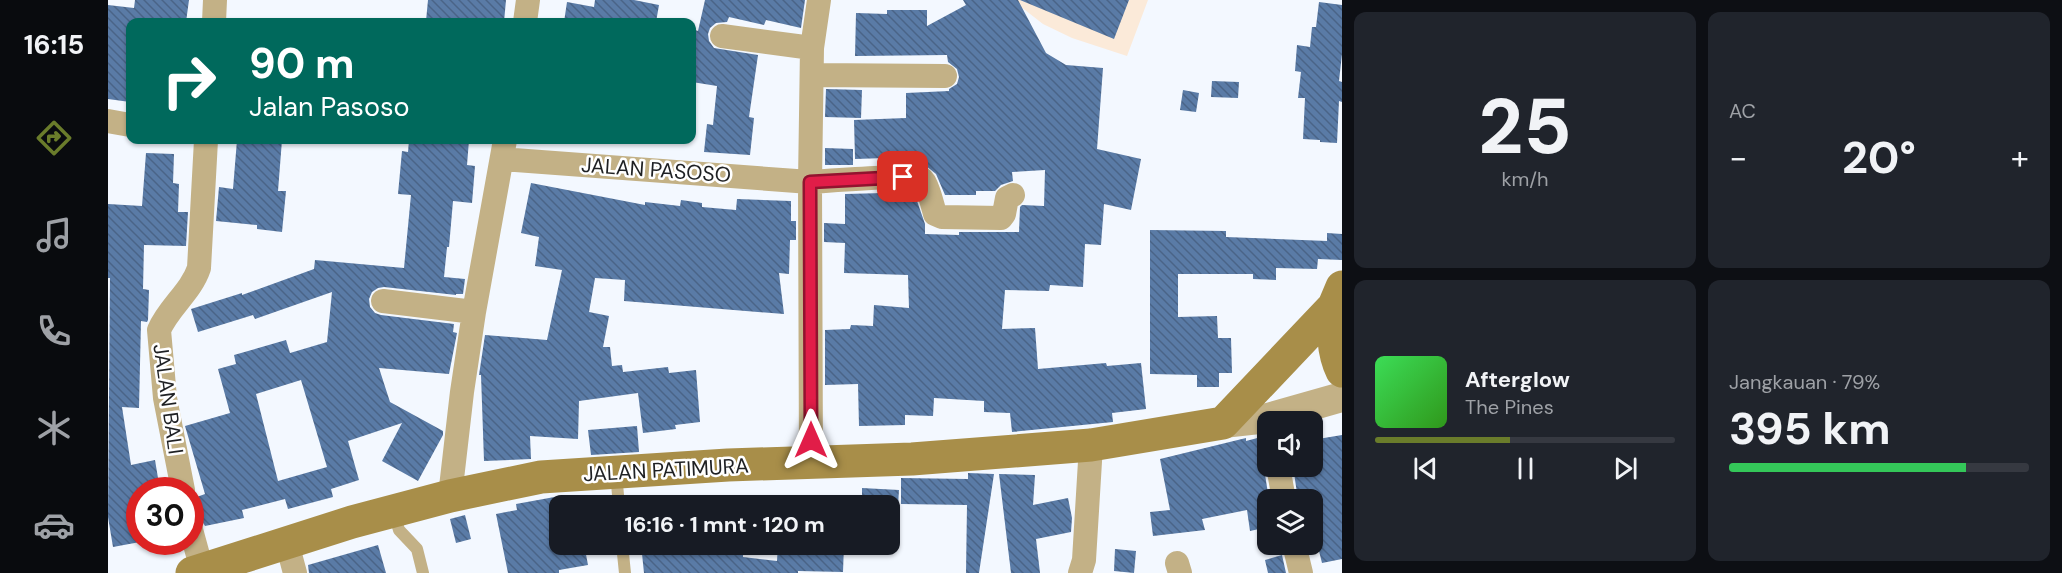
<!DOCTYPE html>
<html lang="id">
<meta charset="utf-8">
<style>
:root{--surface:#171b24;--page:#20242c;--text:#f1f3f6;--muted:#9ea1a6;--line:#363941;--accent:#6a7c2b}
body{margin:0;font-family:"DM Sans",sans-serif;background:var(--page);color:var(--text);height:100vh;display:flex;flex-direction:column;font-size:22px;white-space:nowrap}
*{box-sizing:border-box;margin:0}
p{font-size:20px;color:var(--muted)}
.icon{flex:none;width:33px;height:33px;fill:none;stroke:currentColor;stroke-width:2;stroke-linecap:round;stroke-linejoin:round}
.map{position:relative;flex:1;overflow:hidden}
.panel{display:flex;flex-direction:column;gap:12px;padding:12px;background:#0d0f14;width:720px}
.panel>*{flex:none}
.guide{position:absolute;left:18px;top:18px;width:570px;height:126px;border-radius:12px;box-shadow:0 2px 4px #0004;background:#00695c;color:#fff;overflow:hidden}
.controls{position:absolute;left:1149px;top:411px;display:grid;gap:12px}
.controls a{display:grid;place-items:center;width:66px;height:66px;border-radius:12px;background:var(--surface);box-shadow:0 2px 4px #0004;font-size:30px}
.speed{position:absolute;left:18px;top:477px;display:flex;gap:12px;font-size:30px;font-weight:700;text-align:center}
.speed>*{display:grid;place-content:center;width:78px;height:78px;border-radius:50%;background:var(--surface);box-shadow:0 2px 4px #0004;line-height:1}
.speed .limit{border:9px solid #d22;background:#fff;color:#111}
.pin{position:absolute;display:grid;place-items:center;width:51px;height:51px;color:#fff;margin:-26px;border-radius:12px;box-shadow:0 3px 9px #0006}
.me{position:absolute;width:66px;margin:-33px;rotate:0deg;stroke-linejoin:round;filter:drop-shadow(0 0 4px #0008)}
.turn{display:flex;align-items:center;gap:21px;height:126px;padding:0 24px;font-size:27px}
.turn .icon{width:78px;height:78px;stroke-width:2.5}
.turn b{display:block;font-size:42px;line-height:51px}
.big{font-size:45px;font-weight:700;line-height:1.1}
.panel .tile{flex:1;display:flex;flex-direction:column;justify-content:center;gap:9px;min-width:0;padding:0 21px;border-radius:12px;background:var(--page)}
.panel .dial{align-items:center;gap:0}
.dial b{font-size:78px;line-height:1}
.song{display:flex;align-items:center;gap:18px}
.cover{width:72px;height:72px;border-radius:9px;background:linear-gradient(135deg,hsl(130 70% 55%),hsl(110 70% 35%))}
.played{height:6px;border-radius:3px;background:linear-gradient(90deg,var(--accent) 45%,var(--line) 45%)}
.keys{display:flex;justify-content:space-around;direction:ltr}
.heat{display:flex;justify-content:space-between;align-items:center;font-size:33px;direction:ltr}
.charge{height:9px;border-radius:4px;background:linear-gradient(90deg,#34c759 79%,var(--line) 0)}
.panel .tiles{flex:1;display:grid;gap:12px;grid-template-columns:repeat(2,1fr)}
.trip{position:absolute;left:441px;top:495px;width:351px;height:60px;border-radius:12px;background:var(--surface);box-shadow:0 2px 4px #0004;font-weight:700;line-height:60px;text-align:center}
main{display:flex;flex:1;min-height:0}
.tab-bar{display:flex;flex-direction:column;width:108px;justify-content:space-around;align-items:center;background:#090b0e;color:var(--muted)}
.tab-bar .icon{width:42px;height:42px}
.tab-bar .active{color:var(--accent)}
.tab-bar b{font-size:27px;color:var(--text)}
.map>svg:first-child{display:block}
.medical{fill:#fbead9}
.building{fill:url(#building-back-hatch);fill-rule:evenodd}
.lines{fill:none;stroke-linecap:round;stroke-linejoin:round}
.service{stroke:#c3b186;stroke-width:12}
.minor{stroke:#c3b186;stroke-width:24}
.tertiary{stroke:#c3b186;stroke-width:30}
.secondary{stroke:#a88e49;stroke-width:33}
.route-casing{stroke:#92132f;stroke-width:15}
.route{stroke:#e11d48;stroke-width:10}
.labels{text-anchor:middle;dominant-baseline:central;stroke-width:5;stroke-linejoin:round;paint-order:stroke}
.street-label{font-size:21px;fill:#1e2023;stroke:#fff}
</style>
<main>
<nav class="tab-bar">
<b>16:15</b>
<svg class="icon active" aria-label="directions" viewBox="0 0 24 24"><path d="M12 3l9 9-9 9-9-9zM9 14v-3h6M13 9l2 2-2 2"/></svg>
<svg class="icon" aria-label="music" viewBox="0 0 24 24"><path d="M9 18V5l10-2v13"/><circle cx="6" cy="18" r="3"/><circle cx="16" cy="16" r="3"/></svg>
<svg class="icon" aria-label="phone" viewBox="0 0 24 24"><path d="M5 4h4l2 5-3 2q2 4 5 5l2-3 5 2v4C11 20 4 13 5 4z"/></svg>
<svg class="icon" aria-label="climate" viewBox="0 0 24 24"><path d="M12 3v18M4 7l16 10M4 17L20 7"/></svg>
<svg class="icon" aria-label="car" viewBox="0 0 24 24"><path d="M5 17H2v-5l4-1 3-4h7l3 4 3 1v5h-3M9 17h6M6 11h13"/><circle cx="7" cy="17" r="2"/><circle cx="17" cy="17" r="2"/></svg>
</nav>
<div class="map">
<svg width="1234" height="573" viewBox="0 0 1234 573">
<defs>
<pattern id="building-back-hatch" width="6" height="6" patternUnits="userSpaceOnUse" patternTransform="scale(1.5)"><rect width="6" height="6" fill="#5a7ba6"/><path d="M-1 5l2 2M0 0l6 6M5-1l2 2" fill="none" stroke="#4a6487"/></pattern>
</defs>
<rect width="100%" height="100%" fill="#f3f8ff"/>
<path class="medical" d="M904 0H1040L1019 56 964 38 935 24Z"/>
<path class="building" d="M27 0H81L78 22H22V102L0 99V5L26 8Z
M320 0H398L396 22 318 21Z
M487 0H526L551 5 548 22H456L459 2 486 7Z
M597 0H697L693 28 658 20 656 25 621 17 619 22 608 23 602 28 600 34 601 41 606 48 650 55 641 117 646 118 642 155 596 152 599 124 605 125 609 86 584 82V29L590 31Z
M855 0H910L938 53 958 65 995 68 989 149 1033 159 1023 210 996 204 993 245 977 244 975 287 942 285 941 291 897 290 894 329 927 328 930 369 998 363 999 366 1033 363 1038 409 1004 413 1005 422 904 432 902 413 876 412V401L826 398 825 416 797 415V425L751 426 750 384 717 385V330L742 329 743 325 765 326 766 305 801 308 800 275 736 273 737 243 716 242V223L737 224V194L776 193V201H809L817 224V234L851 235V232H911L912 207 914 205 936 206 937 170 904 172 905 181 893 185 887 191H868V195H837L828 174 817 165 810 164V157L747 159 746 120 798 118V93L841 91V89L849 84 851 77 849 69 840 62 839 55 747 56 748 13 779 14V10H819V26L858 5Z
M912 0H1021L1006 39Z
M1211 2 1234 5V54L1231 81 1234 82V102L1231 101 1229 143 1212 142V140L1195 139 1197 98H1190L1193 72 1187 71 1189 45 1202 47 1204 27H1208Z
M1104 81 1131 82 1130 98 1103 97Z
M718 89 754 90 753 118 717 117Z
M1075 90 1091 93 1088 112 1072 110Z
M129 140H174L170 191H178L174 232 149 229V225L108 221 111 187 125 189Z
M301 140H361L359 165 367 166 364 203 345 201 341 247H339L336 277 357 279 355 294H348V295L276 287 270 288 264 292 261 299 262 307 267 313 273 315 346 324 345 332 349 333 341 374 271 368 282 402 335 431V435L310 481 274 461 294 423 240 441 251 480 223 489 225 497 180 509 177 499 134 510 136 518 97 526 90 514 86 498 97 494 77 426 122 413 110 369 128 364 126 355 178 340 182 353 219 342 224 292 147 319 145 315 90 332 83 309 134 293V295L206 269 207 260 296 268 303 195 290 194 294 151 300 152ZM193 380 219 467 170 481 148 394Z
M717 148 745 149V165H717Z
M38 153 66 154 65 183 71 184 70 212H80L78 246 36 245 35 289 41 290 40 320 39 322 33 321 31 408 14 407 23 465 47 460 52 490H32V542L5 547 0 517 2 278H0V204L34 206Z
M423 183 537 205V202L572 206 573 200 594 203V207L628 210 629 199 683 201V221H688V240H682L681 274 671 273 676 314 516 301 517 280 487 278 481 312 501 316 495 347H502L504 366 514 365 515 372 560 367 561 373 588 370 592 422 567 425 568 429 535 433 530 393 471 401 470 439 422 436 423 459 376 461 373 375H371L377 335 439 340 454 270 427 266 431 237 413 233Z
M1042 230 1118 231V237L1219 241V233L1234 234V260L1210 259 1209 269 1168 268V280L1145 279V274H1070V317L1109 316 1110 338H1123L1124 373H1111V387H1089V375L1042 374Z
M529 426 531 452 483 455 480 430Z
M1234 435V559L1214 563 1209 543 1204 544V500H1190L1185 466H1204V440Z
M1157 436 1160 457 1156 468 1161 500H1160V527L1142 531 1139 510 1094 519 1097 530 1045 536 1042 512 1062 510 1052 459 1138 438V441Z
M860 473 886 474 871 573H858L859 505 793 504V478L860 479Z
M891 474 927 475 925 505 960 498 964 518 963 532 928 539 932 573H903Z
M754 488 791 490 790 506H754Z
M452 496V544H476L480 565 451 570V573H400L388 514 409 510 408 504Z
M357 515 363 539 348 543 342 519Z
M533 544H635V557L669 561 670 544H736L735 572 690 571V573H536Z
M270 545 278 573H201L200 565Z
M1007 549 1028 551 1026 573 1006 571Z
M1174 555 1178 573H1160L1157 560Z"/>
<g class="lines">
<path class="service" d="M508 473 511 506
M286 513 291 530 309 549 315 573
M514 544 517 573"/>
<path class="minor" d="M711 0 704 48 702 182C719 181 805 174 814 179 819 182 825 207 827 214L834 217 893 218 896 214 899 198 905 195
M106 22 107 0
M417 22 420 0
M614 36 704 48
M704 75 837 76
M0 121 22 125
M394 159 702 182 703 464
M275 301 366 312
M1170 466 1176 500
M75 490 57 398 51 330C61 307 83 292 91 268L98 140
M342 496 354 392 366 312 397 140
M82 526 94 570
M179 543 187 573
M1186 544 1193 573
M1069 563 1072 573
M972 573 976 560 983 445"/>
<path class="tertiary" d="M1115 423 1160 418 1234 397"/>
<path class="secondary" d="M1226 306C1225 327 1224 351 1234 371
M84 573 244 522 342 496 433 477 620 465 804 459 983 445 1115 423 1226 306 1234 287"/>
</g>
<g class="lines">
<g class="route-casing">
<path id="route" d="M703 440 702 182 795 177"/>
</g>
<use href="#route" class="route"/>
</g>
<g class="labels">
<g class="street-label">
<text transform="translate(548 170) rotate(4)">JALAN PASOSO</text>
<text transform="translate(60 399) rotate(82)">JALAN BALI</text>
<text transform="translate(558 470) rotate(-3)">JALAN PATIMURA</text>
</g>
</g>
</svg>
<div class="controls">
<a><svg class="icon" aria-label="sound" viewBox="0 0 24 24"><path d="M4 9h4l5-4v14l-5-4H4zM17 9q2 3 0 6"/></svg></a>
<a><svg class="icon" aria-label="layers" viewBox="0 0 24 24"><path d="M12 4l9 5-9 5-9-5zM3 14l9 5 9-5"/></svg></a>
</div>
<div class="speed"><div class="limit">30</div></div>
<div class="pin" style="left:795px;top:177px;background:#d93025"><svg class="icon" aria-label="arrive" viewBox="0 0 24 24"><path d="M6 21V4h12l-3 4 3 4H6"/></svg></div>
<svg class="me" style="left:703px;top:440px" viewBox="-20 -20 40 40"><path d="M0-17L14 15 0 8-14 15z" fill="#e11d48" stroke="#fff" stroke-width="4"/></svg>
<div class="trip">16:16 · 1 mnt · 120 m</div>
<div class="guide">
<div class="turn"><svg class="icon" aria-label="right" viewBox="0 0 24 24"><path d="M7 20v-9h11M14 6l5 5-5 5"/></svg><div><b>90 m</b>Jalan Pasoso</div></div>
</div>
</div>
<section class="panel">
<div class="tiles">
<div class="tile dial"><b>25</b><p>km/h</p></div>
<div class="tile"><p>AC</p>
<div class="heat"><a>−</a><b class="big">20°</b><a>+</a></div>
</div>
<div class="tile">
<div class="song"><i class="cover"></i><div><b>Afterglow</b><p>The Pines</p></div></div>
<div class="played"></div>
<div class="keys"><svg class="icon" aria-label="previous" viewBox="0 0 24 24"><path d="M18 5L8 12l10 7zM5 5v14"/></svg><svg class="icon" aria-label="pause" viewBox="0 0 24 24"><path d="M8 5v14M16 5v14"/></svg><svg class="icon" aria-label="next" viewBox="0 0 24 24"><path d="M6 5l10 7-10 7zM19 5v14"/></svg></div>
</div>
<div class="tile"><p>Jangkauan · 79%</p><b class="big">395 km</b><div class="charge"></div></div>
</div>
</section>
</main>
